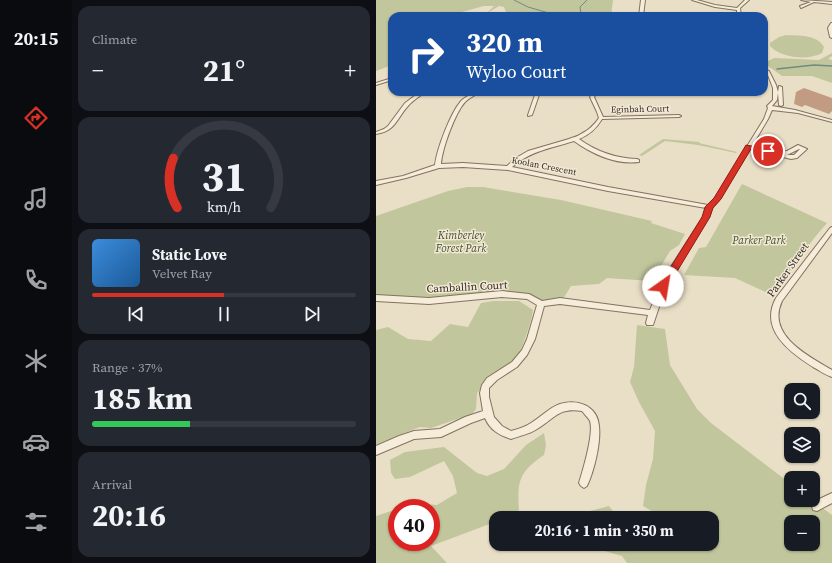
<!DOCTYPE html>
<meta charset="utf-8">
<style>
:root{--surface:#171b24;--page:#242831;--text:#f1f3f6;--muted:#9ea1a6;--line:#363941;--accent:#d93025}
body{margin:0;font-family:"Source Serif 4",serif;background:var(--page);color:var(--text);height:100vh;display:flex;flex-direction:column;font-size:15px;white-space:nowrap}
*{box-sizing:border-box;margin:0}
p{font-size:13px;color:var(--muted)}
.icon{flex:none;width:22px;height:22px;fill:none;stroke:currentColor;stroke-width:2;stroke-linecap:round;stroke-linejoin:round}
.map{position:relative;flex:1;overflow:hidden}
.side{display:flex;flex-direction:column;gap:6px;padding:6px;background:#0d0f14;width:304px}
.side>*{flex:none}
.top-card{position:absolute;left:12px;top:12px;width:380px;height:84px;border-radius:12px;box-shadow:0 1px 3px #0004;background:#1a4fa0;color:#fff;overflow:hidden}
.tools{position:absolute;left:408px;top:383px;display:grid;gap:8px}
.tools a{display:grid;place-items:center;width:36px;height:36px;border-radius:8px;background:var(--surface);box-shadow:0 1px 3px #0004;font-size:20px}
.speed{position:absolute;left:12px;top:499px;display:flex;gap:8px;font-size:20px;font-weight:700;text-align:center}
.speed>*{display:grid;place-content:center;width:52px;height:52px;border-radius:50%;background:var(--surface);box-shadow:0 1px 3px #0004;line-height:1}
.speed .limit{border:6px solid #d22;background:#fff;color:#111}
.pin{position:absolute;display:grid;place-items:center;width:34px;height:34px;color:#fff;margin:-17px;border:2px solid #fff;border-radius:50%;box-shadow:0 1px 4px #0007}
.me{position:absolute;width:44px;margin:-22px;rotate:32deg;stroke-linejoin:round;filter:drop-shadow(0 0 3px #0008)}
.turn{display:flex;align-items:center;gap:14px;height:84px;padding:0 12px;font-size:18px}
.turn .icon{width:52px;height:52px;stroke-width:2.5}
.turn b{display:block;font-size:28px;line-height:34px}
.big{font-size:30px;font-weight:700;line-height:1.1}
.side .tile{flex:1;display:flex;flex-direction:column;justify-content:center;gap:6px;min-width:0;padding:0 14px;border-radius:12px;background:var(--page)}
.side .dial{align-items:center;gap:0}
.dial svg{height:104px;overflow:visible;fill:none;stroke:var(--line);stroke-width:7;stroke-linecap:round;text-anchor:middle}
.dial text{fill:var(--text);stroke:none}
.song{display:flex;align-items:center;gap:12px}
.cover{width:48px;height:48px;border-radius:6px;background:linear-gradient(135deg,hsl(210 70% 55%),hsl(210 70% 35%))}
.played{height:4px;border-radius:2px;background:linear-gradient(90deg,var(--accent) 50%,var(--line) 50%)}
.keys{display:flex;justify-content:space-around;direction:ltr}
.heat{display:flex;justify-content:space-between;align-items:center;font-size:22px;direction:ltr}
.charge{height:6px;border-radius:3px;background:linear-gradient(90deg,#34c759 37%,var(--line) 0)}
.trip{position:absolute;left:113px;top:511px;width:230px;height:40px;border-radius:12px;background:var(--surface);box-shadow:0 1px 3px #0004;font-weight:700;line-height:40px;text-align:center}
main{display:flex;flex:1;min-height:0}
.menu{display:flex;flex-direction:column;width:72px;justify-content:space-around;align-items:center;background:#090b0e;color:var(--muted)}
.menu .icon{width:28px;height:28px}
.menu .active{color:var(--accent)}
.menu b{font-size:18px;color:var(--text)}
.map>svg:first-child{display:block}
.green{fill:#c1c69c;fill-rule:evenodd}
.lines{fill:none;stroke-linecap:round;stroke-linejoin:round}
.stream-far1{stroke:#708b84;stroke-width:1}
.stream{stroke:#708b84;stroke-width:1.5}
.building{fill:#c29c82}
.minor-casing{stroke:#83725f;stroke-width:2}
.minor{fill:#f5ecda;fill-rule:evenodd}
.route{fill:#d93025;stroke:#8d1f18}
.labels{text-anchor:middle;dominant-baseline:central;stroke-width:3;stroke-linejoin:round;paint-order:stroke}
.far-street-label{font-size:9px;fill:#352a21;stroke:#f1e9d6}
.park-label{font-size:11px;font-style:italic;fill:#464f2a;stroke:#f1e9d6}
.street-label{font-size:11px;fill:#352a21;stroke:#f1e9d6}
</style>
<main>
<nav class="menu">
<b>20:15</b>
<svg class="icon active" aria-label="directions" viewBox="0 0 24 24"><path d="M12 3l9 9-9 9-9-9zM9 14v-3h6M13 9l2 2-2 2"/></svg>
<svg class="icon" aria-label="music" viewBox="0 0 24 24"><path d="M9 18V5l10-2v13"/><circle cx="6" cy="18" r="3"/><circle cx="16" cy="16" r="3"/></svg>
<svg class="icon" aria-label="phone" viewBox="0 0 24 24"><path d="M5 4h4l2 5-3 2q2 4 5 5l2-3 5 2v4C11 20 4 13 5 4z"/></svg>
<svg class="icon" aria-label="climate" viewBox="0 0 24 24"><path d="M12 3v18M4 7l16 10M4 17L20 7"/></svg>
<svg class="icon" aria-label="car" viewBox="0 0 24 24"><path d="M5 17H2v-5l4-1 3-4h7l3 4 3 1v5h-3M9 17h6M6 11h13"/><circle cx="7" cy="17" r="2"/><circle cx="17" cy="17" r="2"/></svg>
<svg class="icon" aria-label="filters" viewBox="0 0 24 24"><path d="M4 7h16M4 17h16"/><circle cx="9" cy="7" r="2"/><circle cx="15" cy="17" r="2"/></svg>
</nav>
<section class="side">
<div class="tile"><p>Climate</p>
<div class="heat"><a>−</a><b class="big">21°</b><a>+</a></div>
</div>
<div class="tile dial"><svg viewBox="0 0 100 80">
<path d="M14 69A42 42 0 1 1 86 69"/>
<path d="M14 69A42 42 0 0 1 11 31" stroke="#d93025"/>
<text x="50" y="56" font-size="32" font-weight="700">31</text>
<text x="50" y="72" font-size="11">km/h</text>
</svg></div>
<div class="tile">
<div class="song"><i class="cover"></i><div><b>Static Love</b><p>Velvet Ray</p></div></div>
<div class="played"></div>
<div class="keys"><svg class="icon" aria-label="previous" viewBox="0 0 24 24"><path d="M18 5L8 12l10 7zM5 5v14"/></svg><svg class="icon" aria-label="pause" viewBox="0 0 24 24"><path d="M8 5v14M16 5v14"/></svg><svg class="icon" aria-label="next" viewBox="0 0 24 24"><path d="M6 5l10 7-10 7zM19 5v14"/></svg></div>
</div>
<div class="tile"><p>Range · 37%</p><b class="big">185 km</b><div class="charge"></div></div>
<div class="tile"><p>Arrival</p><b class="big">20:16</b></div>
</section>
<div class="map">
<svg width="456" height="563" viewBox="0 0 456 563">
<rect width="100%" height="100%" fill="#e9dfc7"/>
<path class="green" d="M0 0H237L235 16H136L130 12 128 7 123 6 113 12H112L118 6H108L86 12 105 14 104 15 81 13 76 16H16V65L0 71Z
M410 35C422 36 441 34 448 47L446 53C432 61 405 58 394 46V43L403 37Z
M456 53V56L452 59 456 60V83L436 76H406L388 63 398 58 443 60Z
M287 139 324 142 323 143 361 152 360 153 322 145 289 141 266 156 263 155Z
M366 184 451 223 439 237 396 295 359 278 308 275 323 248 330 247Z
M91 187H107L185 200 276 221 275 223 309 234 303 245 294 251 276 281 231 278 223 284 195 286 187 299 165 301 157 296 108 293 64 298 0 295V216L72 191Z
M117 301H143L157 310C156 321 144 356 137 363 125 373 112 381 101 393L100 409 96 414 55 428 44 427 20 436 0 447V330L12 327 32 339 55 341 74 324 92 327 105 303Z
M261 325 289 329 294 365 321 409 335 423 415 484V500H436L456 515V563H251L246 556 208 545V544H336V518H282L279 513 267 506 270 485 277 459 279 431 263 402 254 382 258 367ZM415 522H437V544H415Z
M168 433 170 445 168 455C143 472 141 481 143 510L127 518H120L119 522 55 546 71 563H0V516L21 509V542H55V508H23L39 503 61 505 81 493 77 476 68 461 34 477 19 479 15 473 14 460 29 452 68 447 101 473 111 476 128 469 150 445Z
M233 506 242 518H210V512Z"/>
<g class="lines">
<path class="stream-far1" d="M138 0 152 7 183 16
M207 16 205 14 204 7 211 0"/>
<path class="stream" d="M401 69 438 65 456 66"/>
</g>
<path class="building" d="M428 88 456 98V111L453 114 429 105 426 107 418 104 420 92Z"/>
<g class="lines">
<g class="minor-casing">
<path id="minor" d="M265 0H269L267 16H263Z
M316 0H321L339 5 361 8 369 0H373L364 8 365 16H361V10L339 7Z
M425 0 456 2V4L438 2 425 8 424 6 435 2Z
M110 13 115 15 116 16 109 15Z
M455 23H456V38L454 37 452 28Z
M390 70 393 71 400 85 402 92 403 86 406 87 407 105 405 106 403 105 402 93 401 100 396 106 419 110 456 120V122L422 113 396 110 392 119 376 146 400 152 411 151 422 145 431 149 421 158 415 159 374 149 344 199 336 208 333 217 294 281 287 295 277 325H271L270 323 272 315 184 304 168 306 159 339 151 355 141 367 121 380 113 388V397L118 417 126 426 135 431C142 429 149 427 155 423 164 418 174 407 184 404 201 399 221 405 223 426 225 443 218 471 211 486L208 488 205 486 203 483C207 470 218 434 214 421 212 417 208 414 206 411 183 407 179 418 161 429 154 434 143 436 135 439 123 435 114 430 109 418L95 423 65 437 38 439 0 455V446L23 436 38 431 64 429 89 417 107 411 104 393 106 385 111 378 136 362 146 350 151 339 161 305 151 299 126 297 53 304 0 301V295L53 298 126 291 153 294 166 301 184 298 274 310 280 295 294 268 327 217 330 208 232 191 132 170 87 167 63 168 30 178 0 185V181L27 176 59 165C61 149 74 114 85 101 89 97 94 95 98 92L102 93C98 96 93 98 89 102 79 113 66 149 65 164L87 163 131 166 140 158 152 151 193 139C197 137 201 137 205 134 213 130 218 125 223 118L221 112 214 97 218 92H222L218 97 227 117 303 115 305 116 303 117 226 119C220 129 213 135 203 139 221 152 239 158 261 159L263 160V162C240 165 216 154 198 141 176 148 154 151 136 167L232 187 332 205 339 198 388 119 392 108 391 106 397 100V88ZM423 149H424L418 155H411Z
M16 78V80L0 85V83Z
M44 92H49C43 97 37 100 32 106 20 119 20 131 0 134V132L8 129 12 126 29 103Z
M160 92H164L156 115 152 116V115Z
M456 227V233L406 301C390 335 432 356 456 370V377C449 375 443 370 437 367 413 352 383 329 400 298L454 228Z
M456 493V503L441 511 437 510 436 506 437 502Z"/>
</g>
<use href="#minor" class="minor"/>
</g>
<path class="route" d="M370 145 392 149 396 151 392 153 375 149 345 199 337 208 334 217 291 288H284L283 286 326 217 329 207 338 198Z"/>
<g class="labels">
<g class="far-street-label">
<text transform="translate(264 109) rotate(-1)">Eginbah Court</text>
<text transform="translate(168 166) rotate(11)">Koolan Crescent</text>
</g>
<g class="park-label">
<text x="85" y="235">Kimberley<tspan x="85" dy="13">Forest Park</tspan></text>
<text x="383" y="240">Parker Park</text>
</g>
<g class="street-label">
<text transform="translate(412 270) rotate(-55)">Parker Street</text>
<text transform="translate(91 287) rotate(-3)">Camballin Court</text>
</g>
</g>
</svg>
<div class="tools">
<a><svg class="icon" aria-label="search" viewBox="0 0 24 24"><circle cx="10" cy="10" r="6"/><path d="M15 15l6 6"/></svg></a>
<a><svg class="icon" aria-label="layers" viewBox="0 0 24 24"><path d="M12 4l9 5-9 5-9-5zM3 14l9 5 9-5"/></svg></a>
<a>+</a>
<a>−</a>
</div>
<div class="speed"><div class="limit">40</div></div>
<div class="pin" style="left:392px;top:151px;background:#d93025"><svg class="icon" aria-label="arrive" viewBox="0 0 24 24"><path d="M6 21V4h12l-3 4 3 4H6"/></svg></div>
<svg class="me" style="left:287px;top:286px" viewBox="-20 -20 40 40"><circle r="19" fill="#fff"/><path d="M0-13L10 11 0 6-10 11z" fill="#d93025"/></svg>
<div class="trip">20:16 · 1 min · 350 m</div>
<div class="top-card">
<div class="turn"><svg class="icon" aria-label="right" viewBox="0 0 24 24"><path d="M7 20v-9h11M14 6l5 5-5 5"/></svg><div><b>320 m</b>Wyloo Court</div></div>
</div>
</div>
</main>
